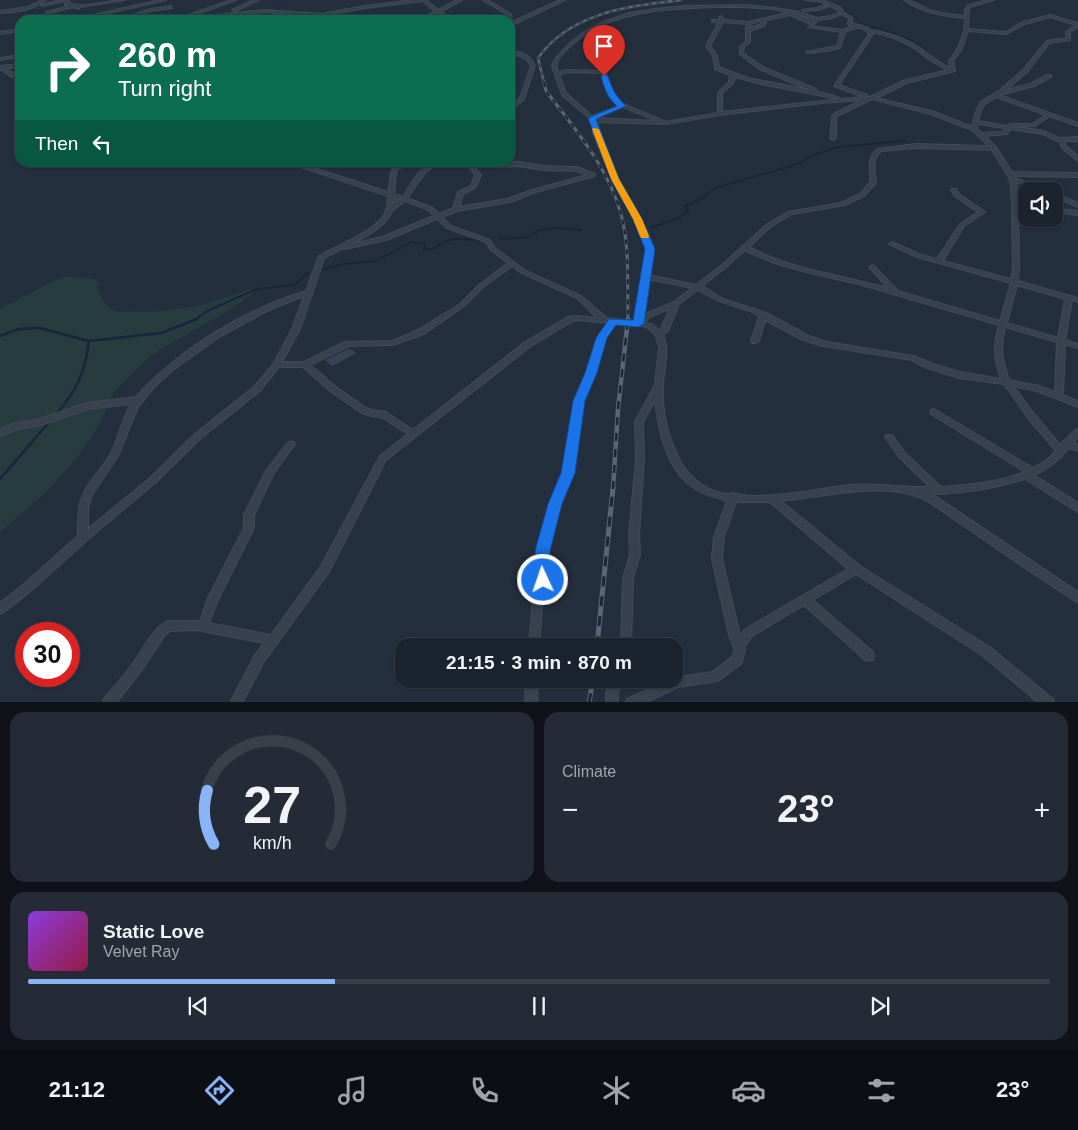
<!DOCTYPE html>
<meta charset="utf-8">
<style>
:root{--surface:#1b232e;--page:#242b36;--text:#f1f3f6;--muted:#a0a4aa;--line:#39404a;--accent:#8ab4f8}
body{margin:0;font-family:Arial,sans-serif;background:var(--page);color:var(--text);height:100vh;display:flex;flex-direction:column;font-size:19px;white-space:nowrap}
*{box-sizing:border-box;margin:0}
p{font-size:16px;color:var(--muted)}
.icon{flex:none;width:28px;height:28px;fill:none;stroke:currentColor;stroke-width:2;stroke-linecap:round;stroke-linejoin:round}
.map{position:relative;height:702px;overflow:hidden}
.panel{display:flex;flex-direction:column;gap:10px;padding:10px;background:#0f1319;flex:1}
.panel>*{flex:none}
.banner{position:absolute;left:15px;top:15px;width:500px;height:152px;border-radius:15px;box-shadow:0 1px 4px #0004,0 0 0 1px var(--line);background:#0b6e4f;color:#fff;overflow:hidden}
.buttons{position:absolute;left:1018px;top:182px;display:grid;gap:10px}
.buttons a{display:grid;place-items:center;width:45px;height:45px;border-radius:10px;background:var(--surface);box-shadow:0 1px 4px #0004,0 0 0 1px var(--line);font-size:25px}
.speed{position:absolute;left:15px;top:622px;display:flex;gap:10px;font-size:25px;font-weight:700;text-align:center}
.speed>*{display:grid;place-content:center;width:65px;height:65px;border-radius:50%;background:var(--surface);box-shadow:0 1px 4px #0004,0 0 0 1px var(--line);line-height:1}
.speed .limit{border:8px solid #d22;background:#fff;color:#111}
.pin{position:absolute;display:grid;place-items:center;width:42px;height:42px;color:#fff;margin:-51px -21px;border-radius:50% 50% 50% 0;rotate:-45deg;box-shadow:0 0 5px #0007}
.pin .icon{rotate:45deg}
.me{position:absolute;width:55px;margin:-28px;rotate:357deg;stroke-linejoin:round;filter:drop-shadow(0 0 4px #0008)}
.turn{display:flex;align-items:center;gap:18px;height:105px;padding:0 20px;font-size:22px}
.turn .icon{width:65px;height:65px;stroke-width:2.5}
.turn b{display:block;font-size:35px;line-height:42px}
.then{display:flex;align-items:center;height:48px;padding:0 20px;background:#0003;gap:10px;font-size:19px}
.big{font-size:38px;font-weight:600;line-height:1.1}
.panel .tile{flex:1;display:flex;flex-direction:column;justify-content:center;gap:8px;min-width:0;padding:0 18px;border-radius:15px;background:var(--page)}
.panel .dial{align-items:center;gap:0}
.dial svg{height:130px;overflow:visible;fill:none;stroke:var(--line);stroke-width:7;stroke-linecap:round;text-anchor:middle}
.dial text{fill:var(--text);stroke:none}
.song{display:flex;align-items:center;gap:15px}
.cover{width:60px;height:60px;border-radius:8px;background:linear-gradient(135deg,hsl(270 70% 55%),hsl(340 70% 35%))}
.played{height:5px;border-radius:2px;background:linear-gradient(90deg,var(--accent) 30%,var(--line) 30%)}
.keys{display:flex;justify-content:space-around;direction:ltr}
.heat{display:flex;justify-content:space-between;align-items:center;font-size:28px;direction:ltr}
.panel .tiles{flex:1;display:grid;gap:10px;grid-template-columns:1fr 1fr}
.tile:last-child{grid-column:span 2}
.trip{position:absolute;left:395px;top:638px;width:288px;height:50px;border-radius:15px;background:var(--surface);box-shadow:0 1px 4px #0004,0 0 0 1px var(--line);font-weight:600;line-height:50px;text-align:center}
.dock{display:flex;height:80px;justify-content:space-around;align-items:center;background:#0b0e12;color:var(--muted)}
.dock .icon{width:35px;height:35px}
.dock .current{color:var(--accent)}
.dock b{font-size:22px;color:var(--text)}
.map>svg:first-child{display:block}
.green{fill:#263c3f}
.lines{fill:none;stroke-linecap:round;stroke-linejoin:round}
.stream-far2{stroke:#17263c;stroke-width:1}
.stream-far1{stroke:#17263c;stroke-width:2}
.stream{stroke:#17263c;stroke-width:2.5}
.building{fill:#364354;stroke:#1f2835}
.street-casing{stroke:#414a57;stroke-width:2}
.street{fill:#38414e;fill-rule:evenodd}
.rail-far3-casing{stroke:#5a6575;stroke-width:2.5}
.rail-far2-casing{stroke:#5a6575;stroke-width:3}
.rail-far1-casing{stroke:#5a6575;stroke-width:4.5}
.rail-casing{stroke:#5a6575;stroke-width:5}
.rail-far3{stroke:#1d2633;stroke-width:1;stroke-dasharray:4;stroke-linecap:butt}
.rail-far2{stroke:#1d2633;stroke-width:2;stroke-dasharray:5;stroke-linecap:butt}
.rail-far1{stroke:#1d2633;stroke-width:2.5;stroke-dasharray:8;stroke-linecap:butt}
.rail{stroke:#1d2633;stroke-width:3;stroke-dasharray:10;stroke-linecap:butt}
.route{fill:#1a73e8;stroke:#114b97}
.slow{fill:#f59e0b}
</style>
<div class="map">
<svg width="1078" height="703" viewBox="0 0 1078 703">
<rect width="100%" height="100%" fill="#242f3e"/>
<path class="green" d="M68 277 94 279 98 282 97 288 100 296 110 309 117 312 164 311 202 305 251 289 254 293 226 312 159 350 138 367 114 392 98 427 77 458 43 495 0 532V309L57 279Z"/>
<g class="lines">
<path class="stream-far2" d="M827 0C838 5 846 13 857 18V22L891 32 923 45 930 56 943 65
M216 20 274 12 287 0
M0 70 20 67"/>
<path class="stream-far1" d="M650 228 678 218 688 211 685 206 703 198 715 188 801 163 811 156 837 147 904 141
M500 239 527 237 540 230 559 228 581 230
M321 270 344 264 375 261 412 242 425 244 424 250C438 250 438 243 449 240 461 237 474 241 486 241
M195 320 207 311 257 289 294 285 308 273"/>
<path class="stream" d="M0 336 18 329 40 328 89 341 161 333 197 319
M55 416C76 391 85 374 89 341
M0 479 51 420"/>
</g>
<path class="building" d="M349 348 358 353 332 367 324 360Z"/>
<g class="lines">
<g class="street-casing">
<path id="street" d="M42 0H46C33 11 16 12 0 13V11L28 7Z
M61 0H69L68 3C85 9 106 0 125 0L80 7 79 9 73 7 46 14V12L70 6 65 5V1L43 6 41 5Z
M159 0H166L78 20H71Z
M231 0H236L180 20H174Z
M254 0H259L235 11 232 10Z
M413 0H426L438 10 457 0H462L440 12 457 20C450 20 443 18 437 13L424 20H419L435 11 423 1 365 8 327 15 346 20H339L322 16 264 12 199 20 215 15 264 10 324 14 326 13 365 6Z
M483 0H487L511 14 512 22 560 0H565L510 26V20H508V15Z
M805 0H824L841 8 843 12 852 17V23L868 28 870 30C886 32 904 38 918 47 929 54 938 63 950 68L949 61C960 48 965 35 965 18 944 16 922 13 904 0 913 0 922 7 930 10 941 13 953 15 965 16V9L968 5 988 0H994L970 7 969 9 968 29 1005 32 1023 22 1050 15 1078 23V27L1070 32V40L1049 43 1028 71 1006 90 1030 84 1047 75H1051V77L1034 86 999 95 1078 123V126L1050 116 1035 126H1012L1044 131 1059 138 1078 137V141H1064L1066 146 1078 156V161L1062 148 1060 142 1043 134 1010 129 1007 134 985 136 996 147 1012 172 1078 173V177L1014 176 1015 178 1047 191H1040L1016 182 1018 202 1026 203V207L1018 205 1019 268 1018 281 1078 298V302L1072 300 1065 340 1078 344V348L1065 344 1063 395 1078 401V407L1037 391 1013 386 1035 415 1061 446 1063 441C1069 439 1071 431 1078 429V437L1073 443 1078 444V451L1069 448C1059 460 1048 469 1034 475L1078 503V512L1025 479C995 488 963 494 932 494L1078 592V603L1031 572 929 502C890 479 824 497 781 501L860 566 991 648 1053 699 1055 703H1039L983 656 856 574 813 600 873 652 874 656 873 660 869 661 865 660 804 605 752 636 744 647 745 650 741 664 718 681 678 687 645 703H625L627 699 677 677 712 672 732 657 735 650 729 635 712 559 714 537 727 501C716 498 705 495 695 489 667 472 658 429 655 400L643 422 644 460 639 535 640 555 633 578 631 646H621L623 578 630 555 629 535 636 460 635 422 655 385 659 347 656 336 648 328 643 326 615 324 606 337 595 373 583 401 572 473 560 504 547 551 549 575 543 597 539 646H529L533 597 539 575 537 551 550 504 564 473 575 401 587 373 598 337 608 323 577 320 573 321 531 346 386 460 329 572 263 663 242 703H230L255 655 264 643 196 630 170 631 165 635 139 674 116 703H102L104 699C113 688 123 677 131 666 141 653 153 627 168 621H200L208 598 244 528V515L266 471 288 442H294L295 444 274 473 254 515V528L217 602 209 623 271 635 321 566 380 456 408 434 381 417 371 416 360 412 330 391 303 367H279L261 390 201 438 156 482 86 541 32 590 4 612 0 614V603L24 584 78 536C78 511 77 500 93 478 99 470 106 463 111 453 119 437 122 419 131 404L88 409 41 425 17 429 0 436V429L12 424 40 419 87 403 136 397C180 349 243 310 306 291L319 256C337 245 374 232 384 215 388 209 388 202 388 196L286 162H295L388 192 391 173 396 162H401L400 165 404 162H411L397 170 396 173 394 194 403 197C411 184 422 162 438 162L425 173 407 198 433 208 439 214 453 208 458 192 471 186 475 175 467 165 468 164 519 162 543 166 577 167 595 174V176L536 192 510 202 457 211 442 217 451 226 490 240 495 248 524 270 581 296 607 318 635 321 647 249 635 219 612 179 593 133 592 120 562 95 552 66 555 59 572 41 586 31 601 23 629 13 655 9 684 6 746 5 775 8 799 12 817 18 831 16 839 13 838 10 822 2ZM715 7C731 7 774 6 787 13L748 22 725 20 721 16 719 17 721 20H712V22H719L706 46 713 56 715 69 730 75 729 82 718 93V113L666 122 621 103 615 97 611 89 606 72 618 57V55H616L603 71 568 70 558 72C554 62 560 57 567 49 606 10 664 9 715 7ZM794 13 815 19 812 22ZM841 14 849 18 848 24 852 26 843 30 810 26 808 27 841 32 837 46 806 52 808 53 828 51 840 48 845 32C855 28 861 24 869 34L834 86 864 97 822 101 722 112V93L733 83 735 77 761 84 838 99V97L815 91 816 89 763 67 743 53 744 47 750 42V31L764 26 766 23 763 21 790 15 813 25 818 20 832 18ZM1050 17 1076 25 1066 32 1067 38 1047 41 1024 69 999 91 981 101 975 114 972 127 935 112 876 98 907 83 955 71 953 61 962 49 968 31 1006 34 1025 24ZM760 21 762 23 761 24 750 28V24ZM723 22 746 24V42L740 46V54L759 69 810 90 748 78 719 67 717 56 710 46ZM872 32C887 35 904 41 917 50 927 58 936 65 948 70L903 81 870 97H866L867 95 839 85 873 34ZM568 72 602 73C605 85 609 99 619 106L592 116 566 93 559 75ZM996 97 1046 115 1032 124H1010L1007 126 978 121C981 107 984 103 996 97ZM872 99 931 114 972 130 989 146 916 144 877 149C867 159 870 169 870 183L860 194 841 203 788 212 766 225 722 265 696 285 649 275C651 267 654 257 653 248 650 234 637 212 630 199 616 176 601 148 597 122L666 124 720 115 822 103 863 100 835 113 832 116 830 138 833 140 836 138V117L839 115ZM623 107 658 121 595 118ZM977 124 1005 128 1003 132 982 133 977 129ZM916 148 992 150 1010 179 1012 203 1013 268 1011 279 943 261 964 226 985 212 959 194 956 189H952L951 190 955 196 978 212 960 224 937 259 921 255 894 243 892 242 889 244 917 257 1011 283 1000 321 898 291 874 266 872 265 869 267 888 288C841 275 792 270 749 247L770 227 792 214 845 205 864 196 876 183C875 171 871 160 881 151ZM519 166 543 170 576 171 587 175 532 190 507 199 459 207 463 194 475 188 481 175 474 167ZM394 198 400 199 393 204ZM405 201 429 210 434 216 382 237 351 244 373 232 382 225 389 217 392 211ZM437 219 447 228 486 242 491 250 508 263 479 285 460 304 418 330 392 341 345 342 304 362H282L300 329 312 294 313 292V291L324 258 343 248 345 249 386 240ZM745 250C782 270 823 275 862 285 908 298 953 312 999 325 993 347 993 357 1001 379L960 372 933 364 914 356 827 342 809 336 766 313 754 309 723 299 702 286 726 267ZM512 266 520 272 577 298 597 318 577 316 568 317 525 342 413 430 386 412 372 410 366 408 336 387 310 365 349 346 393 345 424 334 464 306 483 287ZM648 279 692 288 674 302 643 315ZM1017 285 1065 299 1058 338 1007 323ZM698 290 719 301 750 311 759 316 751 341 752 343H755L759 341 765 320 803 340 823 346 912 360 927 368 959 378 1004 384 1029 419 1056 451 1046 461 1033 468 934 409 931 410 930 412 931 414 1025 472C999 482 969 485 941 487L905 453 892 435H886L885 437 899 457 930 487C903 488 877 483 850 485 816 489 782 497 748 496 743 495 738 494 733 493 732 493 730 494 729 494 720 494 708 489 701 484 686 474 677 457 671 440 665 423 662 403 663 384 664 368 670 350 663 335L668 331 679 304ZM304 296 292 329 274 363 255 386 195 434 150 478 88 529V508L92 495 118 456 138 407 155 386 173 370 219 337 269 310ZM670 308 660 331 653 325 644 322 650 317ZM1005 327 1057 342 1055 392 1039 386 1009 380C1002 360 1000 348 1005 327ZM736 502H770L848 569 744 630 740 635 722 559 724 537Z
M826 5 827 7 817 10 804 11 802 10 817 8Z
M171 6 172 8 151 11 136 16 146 20C140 20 135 17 129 17 121 17 113 20 104 20L133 15 150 9Z
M43 17 44 19 34 20 35 19Z
M20 29V31L0 34V32Z
M510 50C521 53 531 55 535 66L524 99 510 111V107L520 98 531 66 526 59 510 52Z
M20 55V57L0 60V58Z
M20 64V66L5 69 20 76V79L10 76 0 69V66Z
M1054 193 1078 203V207L1054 197Z
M1054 208 1078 211V215L1054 212Z
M526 679H538L537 703H525Z
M611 679H623L618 693V703H606V693Z"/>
</g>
<use href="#street" class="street"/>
<g class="rail-far3-casing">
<path id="rail-far3" d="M544 83 538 58C570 12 630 6 681 0"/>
</g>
<g class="rail-far2-casing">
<path id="rail-far2" d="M544 82 546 91C575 129 608 167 621 214 630 247 627 286 628 320"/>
</g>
<g class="rail-far1-casing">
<path id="rail-far1" d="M613 489 618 409 628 319"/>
</g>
<g class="rail-casing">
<path id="rail" d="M597 646 613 488
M589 703 593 679"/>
</g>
<use href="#rail-far3" class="rail-far3"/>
<use href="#rail-far2" class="rail-far2"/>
<use href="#rail-far1" class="rail-far1"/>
<use href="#rail" class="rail"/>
</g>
<path class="route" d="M604 74 608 76C612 89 616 96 626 106L596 119 619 179 642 219 655 249 644 324 638 327 616 325 607 338 597 373 585 401 575 473 562 504 550 551 551 580 549 585 543 587 538 585 536 580 535 551 548 504 561 473 573 401 585 373 596 338 609 319 633 320 645 249 633 219 611 179 588 118 617 106C607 98 604 87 601 76Z"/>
<path class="slow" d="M593 128 599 129 619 179 642 219 649 236 648 238H641L640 236 633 219 611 179 592 129Z"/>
</svg>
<div class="buttons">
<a><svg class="icon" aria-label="sound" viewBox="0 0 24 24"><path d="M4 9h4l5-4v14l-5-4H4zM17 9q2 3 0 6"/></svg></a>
</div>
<div class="speed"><div class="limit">30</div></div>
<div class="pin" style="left:604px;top:76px;background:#d93025"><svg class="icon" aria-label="arrive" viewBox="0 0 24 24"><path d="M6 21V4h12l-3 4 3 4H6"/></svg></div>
<svg class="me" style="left:543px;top:580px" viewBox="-20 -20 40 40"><circle r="17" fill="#1a73e8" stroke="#fff" stroke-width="3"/><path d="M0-11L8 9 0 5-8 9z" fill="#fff"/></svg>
<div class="trip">21:15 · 3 min · 870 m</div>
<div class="banner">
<div class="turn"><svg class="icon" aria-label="right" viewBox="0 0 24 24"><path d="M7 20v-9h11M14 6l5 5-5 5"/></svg><div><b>260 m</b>Turn right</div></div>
<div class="then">Then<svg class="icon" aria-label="left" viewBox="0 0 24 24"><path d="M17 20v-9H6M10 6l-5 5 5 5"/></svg></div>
</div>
</div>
<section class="panel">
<div class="tiles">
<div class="tile dial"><svg viewBox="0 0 100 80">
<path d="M14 69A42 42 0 1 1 86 69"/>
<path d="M14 69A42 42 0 0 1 10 36" stroke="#8ab4f8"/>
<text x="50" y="56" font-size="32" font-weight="700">27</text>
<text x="50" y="72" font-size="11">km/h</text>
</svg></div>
<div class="tile"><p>Climate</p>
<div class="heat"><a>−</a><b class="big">23°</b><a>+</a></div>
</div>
<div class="tile">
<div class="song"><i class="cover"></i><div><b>Static Love</b><p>Velvet Ray</p></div></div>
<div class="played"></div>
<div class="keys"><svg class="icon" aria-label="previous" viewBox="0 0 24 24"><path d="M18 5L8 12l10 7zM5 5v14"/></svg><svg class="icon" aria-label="pause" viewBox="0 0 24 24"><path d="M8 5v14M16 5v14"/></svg><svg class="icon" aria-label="next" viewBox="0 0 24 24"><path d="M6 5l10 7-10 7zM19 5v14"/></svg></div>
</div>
</div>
</section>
<nav class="dock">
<b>21:12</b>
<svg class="icon current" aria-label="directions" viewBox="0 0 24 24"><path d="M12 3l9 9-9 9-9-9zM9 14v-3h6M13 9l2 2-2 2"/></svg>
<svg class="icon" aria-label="music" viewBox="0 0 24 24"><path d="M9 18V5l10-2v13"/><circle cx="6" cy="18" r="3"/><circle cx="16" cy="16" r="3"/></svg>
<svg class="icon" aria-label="phone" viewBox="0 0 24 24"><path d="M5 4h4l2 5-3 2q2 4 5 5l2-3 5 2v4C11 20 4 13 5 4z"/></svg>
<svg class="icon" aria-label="climate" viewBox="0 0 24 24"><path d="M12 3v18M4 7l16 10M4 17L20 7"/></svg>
<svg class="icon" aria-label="car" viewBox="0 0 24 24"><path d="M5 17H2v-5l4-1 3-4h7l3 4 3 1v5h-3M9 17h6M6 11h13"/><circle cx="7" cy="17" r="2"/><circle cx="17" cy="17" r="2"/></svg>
<svg class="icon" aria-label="filters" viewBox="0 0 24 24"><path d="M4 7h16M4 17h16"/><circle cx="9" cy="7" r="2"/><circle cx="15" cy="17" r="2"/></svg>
<b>23°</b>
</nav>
